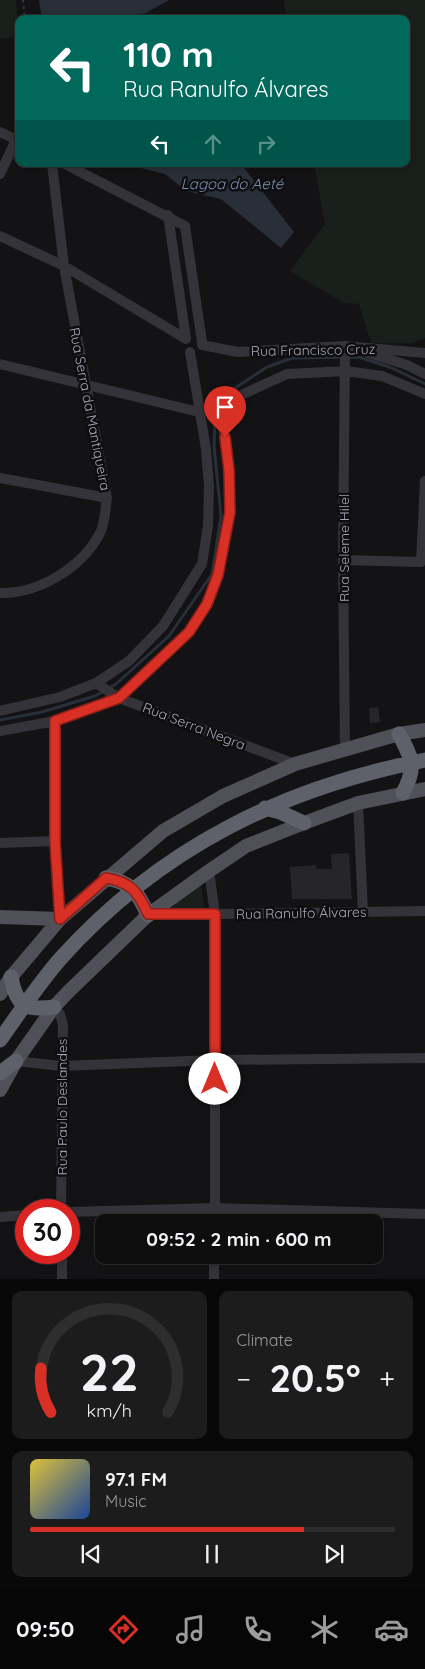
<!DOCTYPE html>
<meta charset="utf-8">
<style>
:root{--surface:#0e0e0f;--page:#1c1c1d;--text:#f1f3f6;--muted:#9b9c9e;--line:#2e2e2f;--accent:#d93025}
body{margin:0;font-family:Quicksand,sans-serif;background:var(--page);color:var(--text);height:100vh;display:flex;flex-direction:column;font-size:19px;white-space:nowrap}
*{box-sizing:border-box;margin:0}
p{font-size:16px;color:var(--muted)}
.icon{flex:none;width:28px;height:28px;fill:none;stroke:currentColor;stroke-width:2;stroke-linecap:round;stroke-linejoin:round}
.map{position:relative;height:1279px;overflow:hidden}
.side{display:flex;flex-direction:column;gap:12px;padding:12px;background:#080808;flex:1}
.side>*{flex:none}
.hud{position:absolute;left:15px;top:15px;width:395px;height:152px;border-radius:10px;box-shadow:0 2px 8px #0003,0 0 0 1px var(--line);background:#00695c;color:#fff;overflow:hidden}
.speed{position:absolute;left:15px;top:1199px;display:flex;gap:10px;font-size:25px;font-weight:700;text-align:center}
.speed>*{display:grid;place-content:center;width:65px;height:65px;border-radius:50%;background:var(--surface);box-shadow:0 2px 8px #0003,0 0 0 1px var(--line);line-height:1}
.speed .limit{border:8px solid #d22;background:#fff;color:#111}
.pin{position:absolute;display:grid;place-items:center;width:42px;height:42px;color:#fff;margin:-51px -21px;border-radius:50% 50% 50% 0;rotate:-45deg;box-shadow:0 0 5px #0007}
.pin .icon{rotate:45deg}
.me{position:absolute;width:55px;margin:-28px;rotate:0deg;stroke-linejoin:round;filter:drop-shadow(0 0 4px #0008)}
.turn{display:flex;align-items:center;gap:18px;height:105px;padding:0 25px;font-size:22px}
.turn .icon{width:65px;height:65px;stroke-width:2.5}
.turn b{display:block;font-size:35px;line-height:42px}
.lanes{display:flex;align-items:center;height:48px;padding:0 25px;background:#0003;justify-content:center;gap:25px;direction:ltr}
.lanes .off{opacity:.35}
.big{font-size:38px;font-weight:800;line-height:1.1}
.side .card{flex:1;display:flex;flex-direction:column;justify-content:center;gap:8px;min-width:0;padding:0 18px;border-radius:10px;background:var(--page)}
.side .dial{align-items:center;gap:0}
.dial svg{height:130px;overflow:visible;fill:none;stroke:var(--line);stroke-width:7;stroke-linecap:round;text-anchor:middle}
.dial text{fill:var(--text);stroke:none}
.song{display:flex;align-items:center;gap:15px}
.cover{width:60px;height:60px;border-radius:8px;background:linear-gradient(135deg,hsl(50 70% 55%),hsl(220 70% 35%))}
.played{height:5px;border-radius:2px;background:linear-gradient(90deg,var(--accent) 75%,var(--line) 75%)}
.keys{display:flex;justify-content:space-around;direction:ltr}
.heat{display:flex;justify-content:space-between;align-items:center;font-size:28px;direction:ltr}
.side .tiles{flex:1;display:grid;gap:12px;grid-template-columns:1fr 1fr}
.card:last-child{grid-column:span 2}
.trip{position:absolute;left:95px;top:1214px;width:288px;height:50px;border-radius:10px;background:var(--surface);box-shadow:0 2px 8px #0003,0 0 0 1px var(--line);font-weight:800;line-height:50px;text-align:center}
.dock{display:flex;height:80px;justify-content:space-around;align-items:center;background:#060606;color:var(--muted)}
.dock .icon{width:35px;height:35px}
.dock .active{color:var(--accent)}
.dock b{font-size:22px;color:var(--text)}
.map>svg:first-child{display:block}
.green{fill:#191f1a}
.water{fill:#292f38}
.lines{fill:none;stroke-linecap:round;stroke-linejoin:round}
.stream{stroke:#292f38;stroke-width:3}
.building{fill:#262528}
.path{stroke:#393a40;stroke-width:2;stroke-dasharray:2.5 4;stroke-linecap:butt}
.minor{stroke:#333339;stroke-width:10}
.major{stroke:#4f5058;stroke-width:14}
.highway{stroke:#5f616a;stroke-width:15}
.route-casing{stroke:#8d1f18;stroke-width:12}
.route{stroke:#d93025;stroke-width:9}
.labels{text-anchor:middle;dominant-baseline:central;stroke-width:5;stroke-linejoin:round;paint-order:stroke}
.street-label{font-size:14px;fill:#a4a6b5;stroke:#0e0d0f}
.water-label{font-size:15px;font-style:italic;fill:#7a8fb0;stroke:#0e0d0f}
</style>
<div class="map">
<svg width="425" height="1279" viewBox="0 0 425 1279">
<rect width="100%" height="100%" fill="#131214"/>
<path class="green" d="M0 0H16L19 37 0 39Z
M284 0H425V338L411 343H371L359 304 344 303 290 271 325 224 314 164H406V19H287Z
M201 883 204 908H172L179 900Z"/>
<path class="water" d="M39 0H169L146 13 115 19H42Z
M125 164H241L294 232 281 248 221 199 186 191 165 174Z"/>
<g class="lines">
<path class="stream" d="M0 720 42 712 95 696 116 684 169 636 212 574 221 516 214 446 215 417 218 403 226 394 267 367 292 358 359 357 392 368 425 384"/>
</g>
<path class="building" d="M378 707 380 722 370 723 369 708Z
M349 853 352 899H292L290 867 316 865V869H332L331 854Z"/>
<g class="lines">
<path class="path" d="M23 0 25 19"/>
<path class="minor" d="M0 132 19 141
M65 164 185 226 202 342
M0 174 16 140
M168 215 186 339
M0 236 64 266 186 339
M202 345 238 352 345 346 425 353
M345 346 343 560 345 750
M365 352 407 365 425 374
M0 364 199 412
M0 478 107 498
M343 560 421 562 425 481
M0 593C38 594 81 568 99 535 105 526 105 509 107 498L64 266 52 164
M96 683 119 698 295 764
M0 711 60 697 96 683 129 661 163 626 202 564 208 526 209 487 206 449 190 352
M55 721V841L60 919
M0 731 55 721 119 698 189 631 207 604 218 575 230 512 229 470 222 421 227 407 241 395 287 374 346 371 382 376 425 394
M358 803 363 912
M0 843 55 841
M209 871 215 914V1222
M149 915 425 911
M54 1007 60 1014 63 1025 61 1210
M16 1061 61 1066 215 1060 425 1058
M69 1212 215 1208 425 1214
M0 1217 26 1215
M62 1252V1279
M214 1279V1255"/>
<path class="major" d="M0 917 60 919
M0 994 11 977 60 919 163 831 223 796 295 764 399 734 425 730
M0 1090 16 1061 54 1007 68 992 148 915 209 871 246 846 304 823 358 803 425 789"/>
<path class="highway" d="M399 734C412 758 417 767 403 793
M265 808 280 812 304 823
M106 878C131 882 138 892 148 915
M11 977C16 1006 26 1011 54 1007
M0 1040C20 1012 39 983 61 958 160 848 282 788 425 760
M0 1073 16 1061"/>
</g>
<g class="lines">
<g class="route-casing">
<path id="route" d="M215 1079V914H148C138 892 131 882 106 878L60 919 55 841V721L119 698 189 632 207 604 218 575 230 512 229 470 225 437"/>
</g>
<use href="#route" class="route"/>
</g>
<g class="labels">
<g class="street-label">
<text transform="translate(313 350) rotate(-1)">Rua Francisco Cruz</text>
<text transform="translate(90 409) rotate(79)">Rua Serra da Mantiqueira</text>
<text transform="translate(344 548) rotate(-90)">Rua Seleme Hilel</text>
<text transform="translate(194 726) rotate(21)">Rua Serra Negra</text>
<text transform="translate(301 913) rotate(-1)">Rua Ranulfo Álvares</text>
<text transform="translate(62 1107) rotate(-90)">Rua Paulo Deslandes</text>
</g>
<g class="water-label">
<text x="232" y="183">Lagoa do Aeté</text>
</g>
</g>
</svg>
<div class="speed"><div class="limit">30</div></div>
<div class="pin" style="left:225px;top:437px;background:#d93025"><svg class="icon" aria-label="arrive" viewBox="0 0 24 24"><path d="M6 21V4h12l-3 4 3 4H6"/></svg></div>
<svg class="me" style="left:215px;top:1079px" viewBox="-20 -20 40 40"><circle r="19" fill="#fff"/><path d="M0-13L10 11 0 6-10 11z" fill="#d93025"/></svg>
<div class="trip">09:52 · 2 min · 600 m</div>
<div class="hud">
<div class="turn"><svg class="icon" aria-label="left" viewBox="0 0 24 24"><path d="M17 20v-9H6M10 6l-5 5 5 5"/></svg><div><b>110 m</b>Rua Ranulfo Álvares</div></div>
<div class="lanes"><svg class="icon" aria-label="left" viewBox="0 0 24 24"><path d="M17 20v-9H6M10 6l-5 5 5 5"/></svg><svg class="icon off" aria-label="ahead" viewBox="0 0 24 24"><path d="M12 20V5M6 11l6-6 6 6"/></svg><svg class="icon off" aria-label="right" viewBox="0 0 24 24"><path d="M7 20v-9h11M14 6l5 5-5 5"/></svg></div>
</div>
</div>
<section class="side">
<div class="tiles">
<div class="card dial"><svg viewBox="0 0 100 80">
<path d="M14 69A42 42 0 1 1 86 69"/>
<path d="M14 69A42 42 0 0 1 8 42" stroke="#d93025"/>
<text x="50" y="56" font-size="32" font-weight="700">22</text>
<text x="50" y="72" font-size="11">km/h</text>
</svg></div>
<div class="card"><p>Climate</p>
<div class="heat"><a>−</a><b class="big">20.5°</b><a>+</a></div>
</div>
<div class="card">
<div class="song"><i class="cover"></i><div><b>97.1 FM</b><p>Music</p></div></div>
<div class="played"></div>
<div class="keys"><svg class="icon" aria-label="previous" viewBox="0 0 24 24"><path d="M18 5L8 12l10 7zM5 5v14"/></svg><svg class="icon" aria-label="pause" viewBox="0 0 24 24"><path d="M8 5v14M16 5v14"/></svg><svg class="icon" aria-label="next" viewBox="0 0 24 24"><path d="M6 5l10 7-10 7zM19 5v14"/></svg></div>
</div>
</div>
</section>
<nav class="dock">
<b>09:50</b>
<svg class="icon active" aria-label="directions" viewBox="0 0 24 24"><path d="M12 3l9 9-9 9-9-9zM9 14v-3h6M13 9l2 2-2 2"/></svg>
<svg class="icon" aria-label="music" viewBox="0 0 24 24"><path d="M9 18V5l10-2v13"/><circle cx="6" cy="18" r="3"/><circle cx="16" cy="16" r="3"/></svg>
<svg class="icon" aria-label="phone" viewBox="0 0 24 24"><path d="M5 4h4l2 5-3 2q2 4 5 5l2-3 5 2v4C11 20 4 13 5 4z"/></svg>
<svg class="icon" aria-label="climate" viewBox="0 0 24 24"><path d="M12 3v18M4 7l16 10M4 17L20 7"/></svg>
<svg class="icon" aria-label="car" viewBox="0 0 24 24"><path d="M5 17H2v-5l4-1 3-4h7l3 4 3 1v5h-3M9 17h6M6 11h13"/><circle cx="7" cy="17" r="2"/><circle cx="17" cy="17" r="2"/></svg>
</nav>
